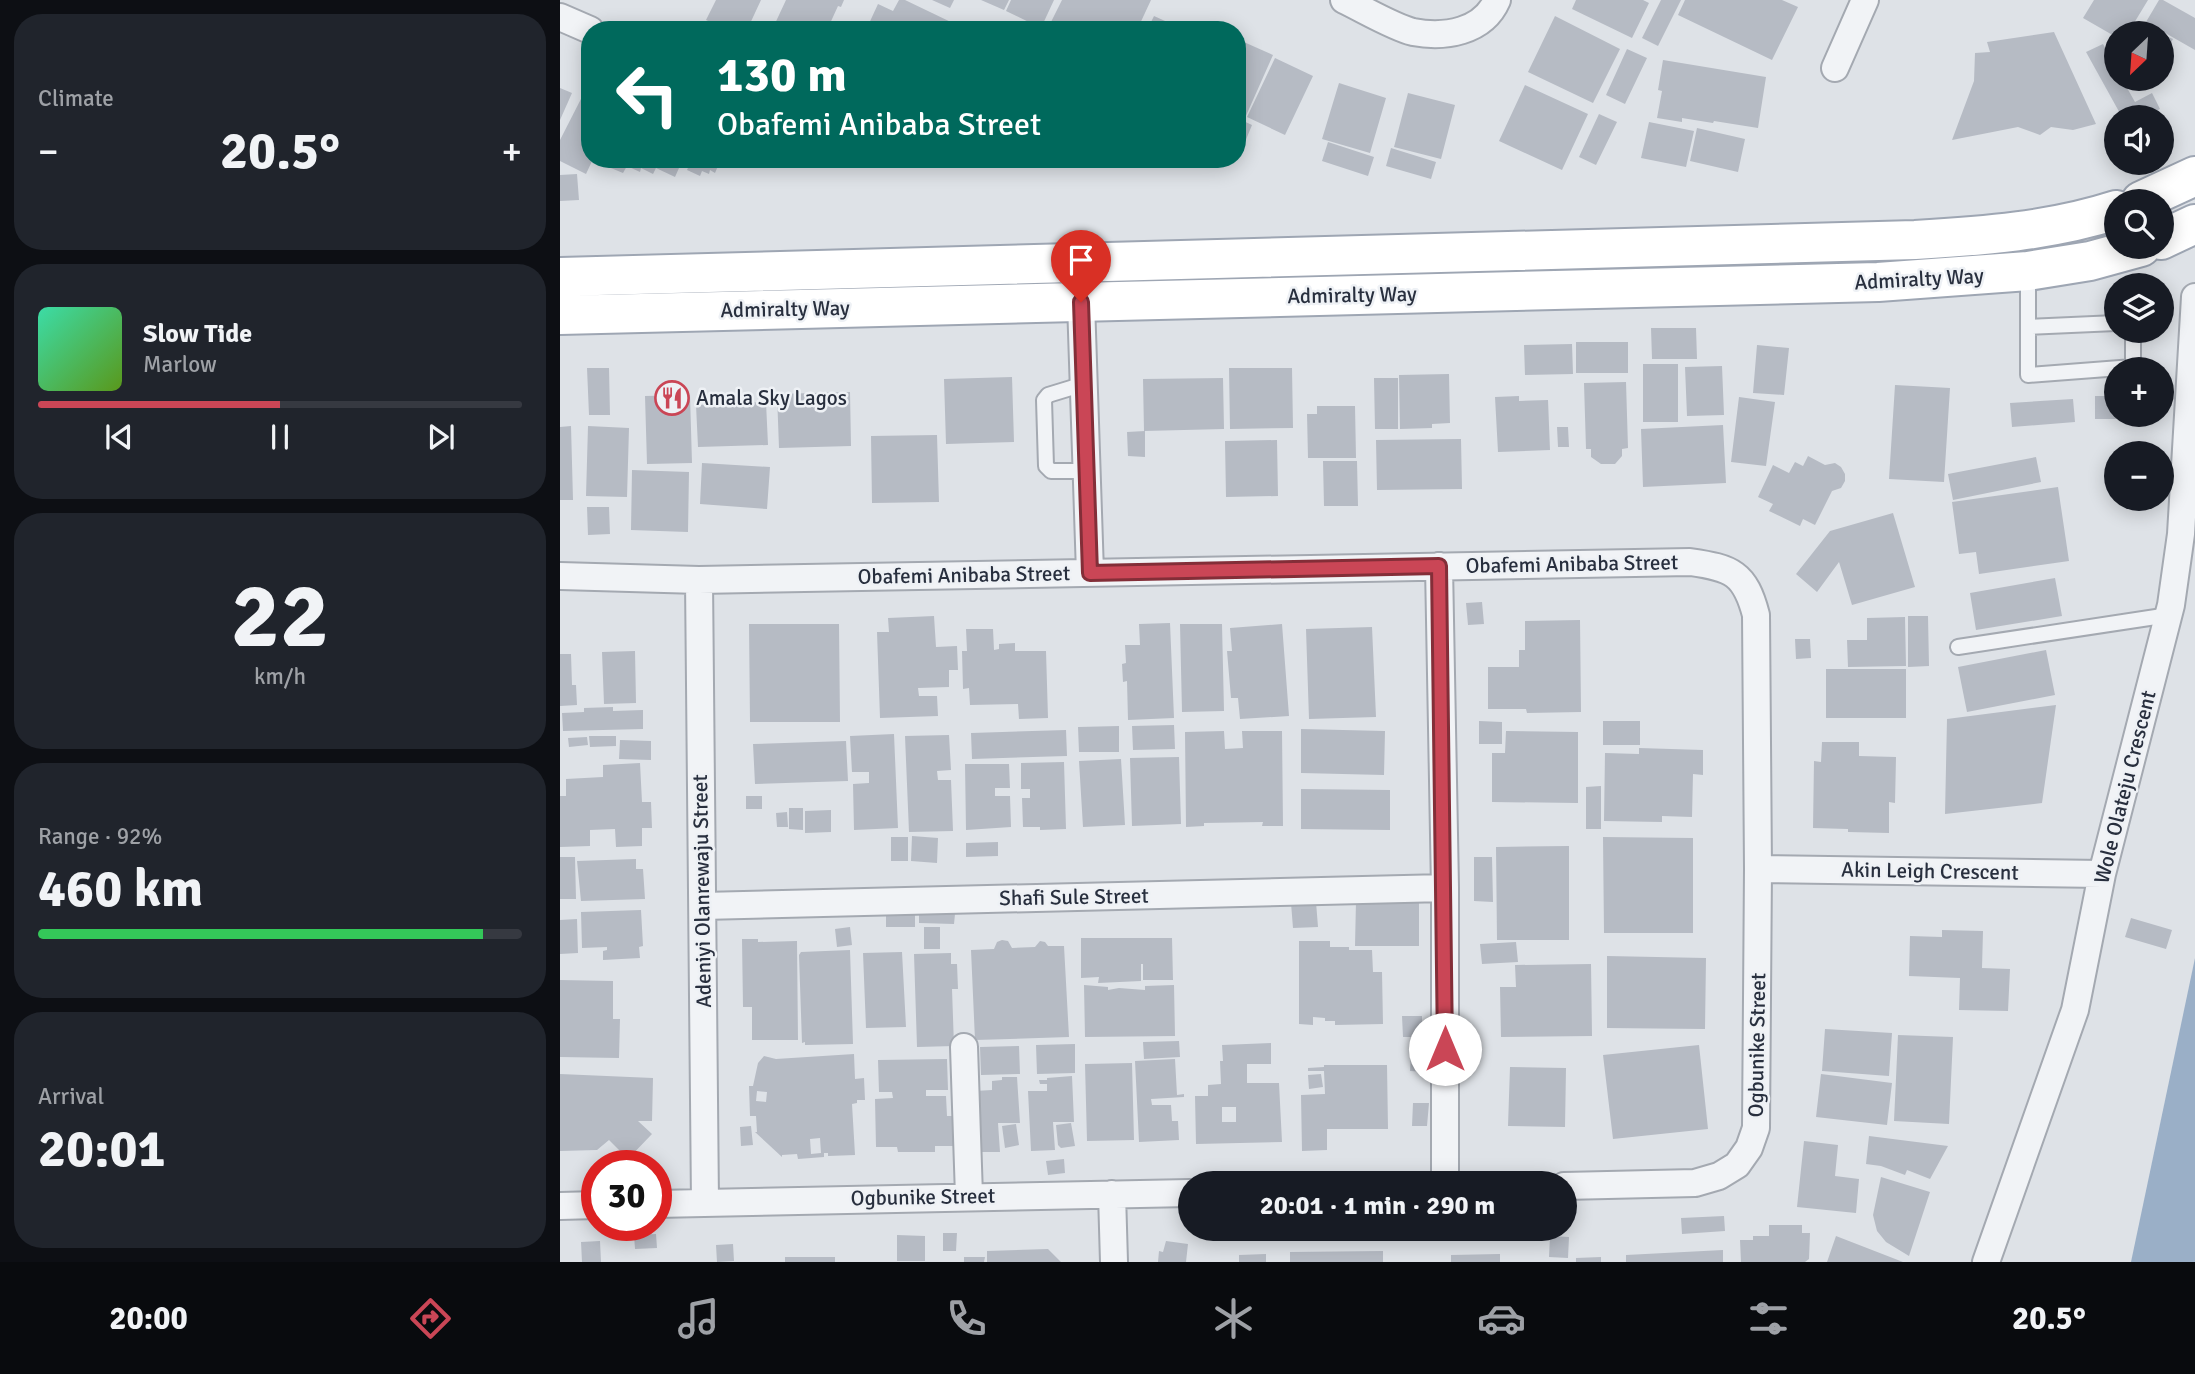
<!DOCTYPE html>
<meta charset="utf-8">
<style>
:root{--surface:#171b24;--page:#20242c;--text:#f1f3f6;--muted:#9ea1a6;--line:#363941;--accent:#ca4656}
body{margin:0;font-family:Signika,sans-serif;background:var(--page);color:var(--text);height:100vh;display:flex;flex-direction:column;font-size:26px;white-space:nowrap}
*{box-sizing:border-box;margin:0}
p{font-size:23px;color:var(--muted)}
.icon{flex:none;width:38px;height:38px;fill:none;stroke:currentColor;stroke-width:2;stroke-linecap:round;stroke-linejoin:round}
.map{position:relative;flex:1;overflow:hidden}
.sheet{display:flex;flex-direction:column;gap:14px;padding:14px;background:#0d0f14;width:560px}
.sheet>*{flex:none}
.banner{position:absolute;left:21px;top:21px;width:665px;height:147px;border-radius:28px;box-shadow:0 4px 18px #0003;background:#00695c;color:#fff;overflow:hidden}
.needle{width:46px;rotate:205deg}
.fabs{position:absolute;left:1544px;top:21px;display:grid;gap:14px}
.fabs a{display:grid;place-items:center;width:70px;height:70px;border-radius:50%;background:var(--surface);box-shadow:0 4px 18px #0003;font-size:35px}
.speed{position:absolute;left:21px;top:1150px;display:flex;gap:14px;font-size:35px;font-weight:700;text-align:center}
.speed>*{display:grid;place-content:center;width:91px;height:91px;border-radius:50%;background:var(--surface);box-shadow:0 4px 18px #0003;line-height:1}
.speed .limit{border:10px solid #d22;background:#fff;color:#111}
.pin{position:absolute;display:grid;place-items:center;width:60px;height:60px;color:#fff;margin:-72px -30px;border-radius:50% 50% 50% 0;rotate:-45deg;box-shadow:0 0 7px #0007}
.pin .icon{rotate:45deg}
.me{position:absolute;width:77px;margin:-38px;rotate:0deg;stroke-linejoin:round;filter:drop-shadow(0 0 5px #0008)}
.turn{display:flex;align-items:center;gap:24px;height:147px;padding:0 21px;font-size:32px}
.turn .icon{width:91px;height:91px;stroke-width:2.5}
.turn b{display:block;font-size:49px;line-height:60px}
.big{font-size:52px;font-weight:700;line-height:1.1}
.sheet .tile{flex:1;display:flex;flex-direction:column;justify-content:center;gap:10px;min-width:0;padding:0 24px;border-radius:28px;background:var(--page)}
.sheet .dial{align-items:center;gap:0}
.dial b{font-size:91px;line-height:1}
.song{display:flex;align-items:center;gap:21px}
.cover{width:84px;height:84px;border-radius:10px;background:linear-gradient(135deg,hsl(160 70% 55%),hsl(90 70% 35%))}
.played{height:7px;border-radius:4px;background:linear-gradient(90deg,var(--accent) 50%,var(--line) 50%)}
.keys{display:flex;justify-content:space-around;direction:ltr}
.heat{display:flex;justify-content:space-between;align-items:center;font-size:38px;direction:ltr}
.charge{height:10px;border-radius:5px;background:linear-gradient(90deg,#34c759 92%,var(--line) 0)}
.trip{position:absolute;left:618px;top:1171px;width:399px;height:70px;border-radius:35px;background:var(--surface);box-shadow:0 4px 18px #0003;font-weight:700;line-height:70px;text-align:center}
.tabs{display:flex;height:112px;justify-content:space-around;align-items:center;background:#090b0e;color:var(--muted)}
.tabs .icon{width:49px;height:49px}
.tabs .on{color:var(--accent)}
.tabs b{font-size:32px;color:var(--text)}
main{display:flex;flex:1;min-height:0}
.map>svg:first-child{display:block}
.water{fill:#9aafc7}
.building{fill:#b6bbc4;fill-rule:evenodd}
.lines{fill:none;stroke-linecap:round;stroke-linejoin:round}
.service-casing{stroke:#a4a9b1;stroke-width:18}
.minor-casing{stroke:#a4a9b1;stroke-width:30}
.primary-casing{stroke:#9ea6b3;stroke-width:42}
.service{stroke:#f1f3f6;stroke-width:14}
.minor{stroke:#f1f3f6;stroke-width:26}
.primary{stroke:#fff;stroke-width:38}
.route-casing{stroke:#832e38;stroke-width:18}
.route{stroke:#ca4656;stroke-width:12}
.labels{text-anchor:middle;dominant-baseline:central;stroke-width:5;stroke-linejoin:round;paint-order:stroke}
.street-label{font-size:21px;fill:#282f3e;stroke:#eef1f5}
.poi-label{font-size:21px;fill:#282f3e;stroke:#eef1f5;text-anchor:start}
</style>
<main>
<section class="sheet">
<div class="tile"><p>Climate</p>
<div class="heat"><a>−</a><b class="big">20.5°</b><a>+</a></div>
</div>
<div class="tile">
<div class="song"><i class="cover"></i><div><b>Slow Tide</b><p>Marlow</p></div></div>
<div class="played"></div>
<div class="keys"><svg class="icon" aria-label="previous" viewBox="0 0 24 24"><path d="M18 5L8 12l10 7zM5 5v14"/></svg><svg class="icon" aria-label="pause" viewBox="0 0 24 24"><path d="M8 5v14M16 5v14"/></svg><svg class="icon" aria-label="next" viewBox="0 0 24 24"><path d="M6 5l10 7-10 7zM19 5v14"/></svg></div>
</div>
<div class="tile dial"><b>22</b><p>km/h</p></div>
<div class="tile"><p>Range · 92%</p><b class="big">460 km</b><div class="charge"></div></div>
<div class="tile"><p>Arrival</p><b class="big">20:01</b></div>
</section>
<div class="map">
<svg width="1635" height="1262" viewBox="0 0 1635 1262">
<rect width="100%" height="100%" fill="#dee2e7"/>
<path class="water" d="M1635 958V1262H1571Z"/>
<path class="building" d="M156 0H201L187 30H167L146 20Z
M226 0H284L281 7 278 6 267 30H212Z
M339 0H345L395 24 393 30H306L318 4 333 11Z
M372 0H394L390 8Z
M421 0H449L444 10Z
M451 0H494L481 28 446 11Z
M502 0H591L577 30H496L498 25 491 22Z
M1016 0H1083L1089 3 1072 38 1012 9Z
M1101 0H1121L1098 46 1082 38Z
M1125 0H1222L1238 7 1212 60 1118 15Z
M1534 0H1588L1568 33H1556V37L1523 18Z
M1599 0H1603L1635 18V50L1586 22Z
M594 16 625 30H587Z
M995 16 1060 49 1033 103 968 72Z
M1580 23 1601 33H1574Z
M1494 32 1536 124 1513 130 1491 127 1480 135 1458 127 1392 140 1414 81 1415 53 1430 52 1427 42Z
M1601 34 1613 39 1601 62Z
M677 39 713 55 685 118 677 114Z
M1543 44 1556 68V79H1562L1575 102 1592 93 1600 109 1584 117H1562L1526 52Z
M1067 49 1087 58 1065 104 1046 95Z
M715 58 753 76 725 135 687 117Z
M1103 60 1206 77 1198 128 1154 121 1153 123 1122 118V122L1097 118 1102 91 1098 90Z
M779 83 826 98 810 153 762 139Z
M965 85 1028 114 1002 170 939 141Z
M0 88 12 93 0 120Z
M24 93 30 96V159H33L26 174 0 161V140Z
M848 93 895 105 881 159 834 147Z
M1039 114 1057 122 1036 165 1019 157Z
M677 118 692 125 685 142 677 138Z
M1089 122 1134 131 1126 167 1081 158Z
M1137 128 1185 139 1178 172 1130 161Z
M768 142 814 157 808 176 762 161Z
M831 148 876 162 871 179 826 166Z
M49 159H123L115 177 96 168 93 174 81 168 80 172 67 166 63 173 46 166Z
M132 159H161L155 173 150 170 149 174 142 171 140 176 127 170Z
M311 159H338V164H311Z
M17 174 19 200 0 201V175Z
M1091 328H1136L1137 359H1092Z
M1016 342H1068V373H1016Z
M1012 344 1013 374 965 375 964 345Z
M1197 345 1229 348 1224 395 1193 393Z
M1083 364H1118V422H1083Z
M1162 366 1164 415 1127 416 1125 367Z
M27 368H49L50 415H29Z
M669 368H732L733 428 670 429Z
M889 374 890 423 872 424V428L840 429 839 375Z
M452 377 454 442 386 444 384 379Z
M663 378 664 429 584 431 583 379Z
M814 378H838V429H815Z
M1066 382 1068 448 1062 449V456L1055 464H1041L1031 457V449H1026L1024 383Z
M1335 385 1390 388 1384 482 1329 479Z
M290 392 291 446 219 448 217 394Z
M130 395 132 463 87 464 85 396Z
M959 396V401L988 400 990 450 938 452 935 397Z
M1535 396H1556V415H1574V419H1535Z
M1179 397 1215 402 1206 466 1171 462Z
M1513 399 1515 422 1452 427 1450 403Z
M206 402 208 445 138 447 136 405Z
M757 406H795L796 458H748L747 414H757Z
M1163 425 1166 483 1083 487 1081 429Z
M11 426 13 500H0V427Z
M28 426 69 428 67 497 26 496Z
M997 427H1008L1009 447H998Z
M585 431V457L568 456 567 432Z
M377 435 379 502 312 503 311 436Z
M901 439 902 489 817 490 816 440Z
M717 440 718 496 666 497 665 441Z
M1248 456 1265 465 1275 463 1281 467 1285 474V481L1281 488 1272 491 1255 525 1243 519 1240 526 1209 511 1213 504 1198 497 1213 465 1229 473 1235 462 1243 466Z
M1476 457 1481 482 1393 500 1388 474Z
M763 461H797L798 506H764Z
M142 463 210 467 207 509 140 504Z
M72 470 129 472 128 532 71 530Z
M1498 487 1509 561 1419 574 1416 552 1399 554 1392 502Z
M27 507H49L50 534 28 535Z
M1333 513 1355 587 1292 605 1279 562 1257 592 1236 574 1270 531Z
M1495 578 1502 616 1416 630 1410 593Z
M922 602 924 624 908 625 906 603Z
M374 616 376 647 397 646 398 670H389V687L358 688 359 696H377L378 716 320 718 317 632H329L328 618Z
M1348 616H1368L1369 666 1348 667Z
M1345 617 1346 666 1288 667 1287 640H1307V618Z
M1020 620 1021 712 967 713 966 709H928V667H959V650H965V621Z
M610 623 614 718 568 720 567 681 563 682 562 664 566 663 565 645H580L579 624Z
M189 624H279L280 722H190Z
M620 624H662L664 711 622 712Z
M722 624 729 716 680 719 678 698H671L667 651H672L670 628Z
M812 627 816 717 749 719 746 629Z
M406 629H433L434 650 439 649V644L455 643V651H486L488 718 459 719 458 704 410 705 409 688 403 689 402 651H407Z
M1235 639H1250L1251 658 1236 659Z
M1486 650 1495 695 1407 712 1398 667Z
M75 651 76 703 44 704 42 652Z
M0 654H11L12 685H16L17 705 0 706Z
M1266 669H1346V718H1266Z
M1496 705 1482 803 1385 814 1387 719Z
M53 707V711L83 710V729L3 731 2 713 24 712V708Z
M919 721 942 722V744H919Z
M1043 721H1080V745H1043Z
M614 725 615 749 573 750 572 726Z
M559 726V752H519L518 727Z
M741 729 825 731 824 775 741 773Z
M506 730 507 756 412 759 411 733Z
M664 731 665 749 683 748 682 731H722L723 826H702L703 822 644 823V826L626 827 625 732Z
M946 731 1018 732V803L932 802V753H945Z
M334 734 338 828 294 830 293 784 309 783V772H292L290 736Z
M389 735 391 770 377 771 378 780H391L393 831 349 832 345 736Z
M29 736H56V746L30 747Z
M27 737 28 745 9 747 8 738Z
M60 740 91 741V760L59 759Z
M286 741 288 781 195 784 193 744Z
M1262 742H1299V756L1336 757 1335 803 1329 802V833L1288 832V829L1253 828 1254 761 1261 762Z
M1079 748 1143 750V775L1133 774 1132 817 1102 816V822L1044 821 1045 753 1079 754Z
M619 757 621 824 572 826 570 758Z
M561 759 565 825 523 827 519 761Z
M504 762 506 829 480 830V827H463L462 798H470V789H461V763Z
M80 763 82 802H91L92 828H82V846L56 847 55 829 30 830V846L0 847V796H6V779L43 777V765Z
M405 764H449L450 788H435V796H450L451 827 406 830Z
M1041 786V829H1026V787Z
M741 789 830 790V830L741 829Z
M186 796H202V809H186Z
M229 808H243V830L229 829Z
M271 810V832L245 833V811Z
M227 812 228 827H217L216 813Z
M352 836 378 838 377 863 351 861Z
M331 837H348V861H331Z
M1043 837 1133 838V933H1044Z
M438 842V856L406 857V843Z
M1009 846V940H937L936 847Z
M0 857H15L16 899H0Z
M914 857H932L933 902 914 901Z
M76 859V869H83L85 899 21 901 17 861Z
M796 901H859V946H795Z
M756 902 758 927 733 928 731 903Z
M81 910 83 946 79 947 80 958 43 960V951L47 950V947L22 948 21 912Z
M355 912V927H326V913Z
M359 914H395L394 924 359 923Z
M1571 918 1612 930 1606 949 1565 937Z
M17 919 18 953 0 954V920Z
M290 927 292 945 277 947 275 929Z
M364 927H380V949H364Z
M1382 930 1423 931 1422 968 1450 969 1448 1011 1399 1010 1400 978 1349 976 1350 936 1382 937Z
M521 938H612L613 980H583V964H581V981L538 983 539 977 521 978Z
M182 939H198V942L237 941 238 1040H192V1007H183Z
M442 940 448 941 452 948 475 947 480 941 485 942 488 946H504L509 1037 415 1040 411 950 434 949 437 942Z
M739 941H770V947H789V950H812L813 972H822L823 1024 775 1025V1021H765V1018L753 1017V1025L739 1024Z
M956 942 958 962 922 964 920 944Z
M290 950 293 1044 245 1045V1042L242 1043 239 955 241 952Z
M342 952 346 1027 306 1028 303 953Z
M391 953V964H397L398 989H392L394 1046 357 1047 354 954Z
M1047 956 1146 958 1145 1029 1047 1028Z
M1031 964 1032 1036 941 1037 940 987H956L955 965Z
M0 980 53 981V1019H60L59 1058 0 1057Z
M524 985 548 987V990L559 988 585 990V986L614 985 615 1036 525 1037Z
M842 1016H862V1037H843Z
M1265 1029 1332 1033 1329 1076 1262 1071Z
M1338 1035 1393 1037 1389 1124 1334 1121Z
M619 1041 620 1057 584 1059 583 1042Z
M711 1043V1064H687V1083H719L722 1142 636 1144 635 1096H648V1085L661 1084 660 1061H663L662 1045ZM662 1107H676V1122H662Z
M515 1044V1073L477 1074 476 1045Z
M1139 1045 1148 1129 1053 1139 1043 1055Z
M459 1046 460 1074 421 1075 420 1047Z
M294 1054 295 1079 304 1078 305 1100H297V1103L292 1104 295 1155 268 1156V1153H264V1157L238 1159 237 1154 222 1155V1157L195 1132H197L196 1116H190L189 1086H193L198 1063 204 1056 216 1059ZM197 1091 207 1092 206 1102 196 1101ZM260 1138 261 1153 251 1154 250 1139Z
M851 1054 867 1055V1072L850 1071Z
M387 1059 388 1090H366V1096H386L387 1116H395L396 1146H375V1152H338L337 1147H316L315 1099 333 1098 332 1092H319L318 1060Z
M615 1059 617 1095 624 1094V1097L591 1099 592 1105H611L612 1121H618L619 1140 579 1142 575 1061Z
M572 1063 574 1140 527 1141 525 1064Z
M764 1065H827L828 1129H767V1150L742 1151 741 1095 765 1094 764 1071H748V1068L764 1067Z
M950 1067 1006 1068 1005 1127 948 1126Z
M0 1074 93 1078 92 1121H78L92 1134 68 1159 49 1140 37 1150 0 1151Z
M761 1074 763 1087 749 1089 748 1075Z
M1261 1074 1332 1083 1327 1125 1256 1117Z
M512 1076 514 1122H493L495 1150 471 1151 468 1091H487V1084H480L479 1080H487V1078Z
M442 1077H457L460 1123H438L440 1152H417L415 1091 432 1090V1081L442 1080Z
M853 1103H869L867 1126H852Z
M511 1123 515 1146 501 1148 498 1145 496 1125Z
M456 1124 459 1145 445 1148 442 1126Z
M191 1126 193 1145 181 1146 180 1127Z
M1309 1136 1388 1146 1370 1179 1347 1170 1345 1175 1321 1166 1306 1164Z
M1244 1141 1278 1145 1275 1176 1299 1179 1296 1213 1237 1207Z
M504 1159 505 1173 488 1175 486 1161Z
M1321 1177 1370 1192 1349 1256 1326 1242 1317 1231 1313 1215Z
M1164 1216 1165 1231 1122 1234 1121 1218Z
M1209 1225H1242V1233H1250L1249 1259 1245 1262H1181L1180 1240H1193V1236H1209Z
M781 1228H792L793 1236 783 1238Z
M383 1233H397L396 1251H383Z
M96 1234 97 1248 75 1249 74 1235Z
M337 1235 365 1236V1261H337Z
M990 1236 1009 1237 1008 1258 989 1257Z
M1276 1236 1343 1262H1267Z
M40 1241 41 1262H22L21 1242Z
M606 1241 628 1244 626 1262H598L599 1251 603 1252Z
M173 1244 174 1261 157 1262 156 1245Z
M488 1249 501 1262H427V1251Z
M1163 1250V1262H1066V1255Z
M823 1251V1262H730V1252Z
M706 1254V1262H679V1255Z
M940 1254V1262H891V1255Z
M225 1257H275V1262H225Z
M404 1257H425L424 1262H404Z
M1041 1257V1262H1016V1258Z"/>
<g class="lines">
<g class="service-casing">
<path id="service" d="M1468 272V375L1573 367V331
M1468 327 1556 323
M524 384 488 395 484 400 486 466 491 471H527
M1398 647 1609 615"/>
</g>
<g class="minor-casing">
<path id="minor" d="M784 0C803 9 833 27 853 32 885 38 923 32 937 0
M0 17 30 30
M1275 68 1305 0
M521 302 530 573
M879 566 885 888V1183
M0 576 139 580 1130 562C1172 568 1185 573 1196 615L1198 869 1196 1128 1189 1148 1177 1165 1159 1176 1135 1183 1004 1186
M139 580 145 1203
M1198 869 1542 874
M143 906 885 888
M404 1047 409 1196
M552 1194 554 1262
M96 1204 630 1193
M0 1206 37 1205
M1426 1262 1515 1010 1542 874 1611 605 1621 534 1635 297"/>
</g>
<g class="primary-casing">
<path id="primary" d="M1581 201 1635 176
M1601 240 1635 224
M0 277 1355 240C1423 236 1491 231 1556 210
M0 315 1318 282 1468 271 1530 261 1581 247"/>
</g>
<use href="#service" class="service"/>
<use href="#minor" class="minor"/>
<use href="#primary" class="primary"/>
</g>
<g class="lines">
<g class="route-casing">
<path id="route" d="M521 302 530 573 879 566 885 1049"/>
</g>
<use href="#route" class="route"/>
</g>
<defs>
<g id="restaurant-ring" transform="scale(1.75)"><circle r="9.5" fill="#eef1f5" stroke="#ca4656" stroke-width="1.5"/><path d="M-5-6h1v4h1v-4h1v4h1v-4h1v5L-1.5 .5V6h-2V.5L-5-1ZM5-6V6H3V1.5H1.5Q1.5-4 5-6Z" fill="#ca4656"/></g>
</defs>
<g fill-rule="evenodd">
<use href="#restaurant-ring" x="112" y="398"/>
</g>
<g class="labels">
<g class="street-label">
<text transform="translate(1359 279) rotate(-3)">Admiralty Way</text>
<text transform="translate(792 295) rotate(-1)">Admiralty Way</text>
<text transform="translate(225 309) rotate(-1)">Admiralty Way</text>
<text transform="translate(1012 564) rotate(-1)">Obafemi Anibaba Street</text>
<text transform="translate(404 575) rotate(-1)">Obafemi Anibaba Street</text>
<text transform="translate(1565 787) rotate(-76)">Wole Olateju Crescent</text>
<text transform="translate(1370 871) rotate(1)">Akin Leigh Crescent</text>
<text transform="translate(142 891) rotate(-91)">Adeniyi Olanrewaju Street</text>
<text transform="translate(514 897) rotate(-1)">Shafi Sule Street</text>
<text transform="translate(1197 1045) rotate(-89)">Ogbunike Street</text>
<text transform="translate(363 1197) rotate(-1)">Ogbunike Street</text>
</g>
<g class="poi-label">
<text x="136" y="398">Amala Sky Lagos</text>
</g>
</g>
</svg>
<div class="fabs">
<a><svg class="needle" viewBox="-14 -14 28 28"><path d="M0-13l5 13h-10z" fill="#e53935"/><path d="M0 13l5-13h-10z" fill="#9ea1a6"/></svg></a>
<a><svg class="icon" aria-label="sound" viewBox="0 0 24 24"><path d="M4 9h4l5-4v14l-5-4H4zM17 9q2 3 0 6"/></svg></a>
<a><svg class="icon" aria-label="search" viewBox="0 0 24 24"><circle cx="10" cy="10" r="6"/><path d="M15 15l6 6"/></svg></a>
<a><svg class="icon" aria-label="layers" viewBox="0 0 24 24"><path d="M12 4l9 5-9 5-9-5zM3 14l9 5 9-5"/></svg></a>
<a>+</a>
<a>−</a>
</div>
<div class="speed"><div class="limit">30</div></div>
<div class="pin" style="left:521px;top:302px;background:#d93025"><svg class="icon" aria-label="arrive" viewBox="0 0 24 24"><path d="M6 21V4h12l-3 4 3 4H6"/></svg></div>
<svg class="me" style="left:885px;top:1049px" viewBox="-20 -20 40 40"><circle r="19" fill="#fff"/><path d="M0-13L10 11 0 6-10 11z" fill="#ca4656"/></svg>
<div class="trip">20:01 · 1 min · 290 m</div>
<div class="banner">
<div class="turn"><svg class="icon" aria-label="left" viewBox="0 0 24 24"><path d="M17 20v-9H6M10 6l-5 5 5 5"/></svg><div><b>130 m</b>Obafemi Anibaba Street</div></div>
</div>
</div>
</main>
<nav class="tabs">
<b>20:00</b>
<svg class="icon on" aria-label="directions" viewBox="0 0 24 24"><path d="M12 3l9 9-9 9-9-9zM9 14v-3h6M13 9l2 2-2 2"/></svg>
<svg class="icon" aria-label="music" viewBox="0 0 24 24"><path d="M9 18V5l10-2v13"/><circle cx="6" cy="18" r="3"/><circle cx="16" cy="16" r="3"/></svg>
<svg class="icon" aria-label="phone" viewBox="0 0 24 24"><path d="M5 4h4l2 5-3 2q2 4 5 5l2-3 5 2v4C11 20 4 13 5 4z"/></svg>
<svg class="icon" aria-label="climate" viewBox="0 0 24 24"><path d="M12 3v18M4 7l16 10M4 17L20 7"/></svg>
<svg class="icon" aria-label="car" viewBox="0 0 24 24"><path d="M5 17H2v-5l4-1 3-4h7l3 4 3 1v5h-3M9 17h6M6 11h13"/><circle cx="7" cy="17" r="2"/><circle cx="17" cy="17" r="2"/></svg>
<svg class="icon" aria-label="filters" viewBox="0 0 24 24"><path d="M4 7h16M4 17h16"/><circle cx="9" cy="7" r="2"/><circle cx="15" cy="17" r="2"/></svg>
<b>20.5°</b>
</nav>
